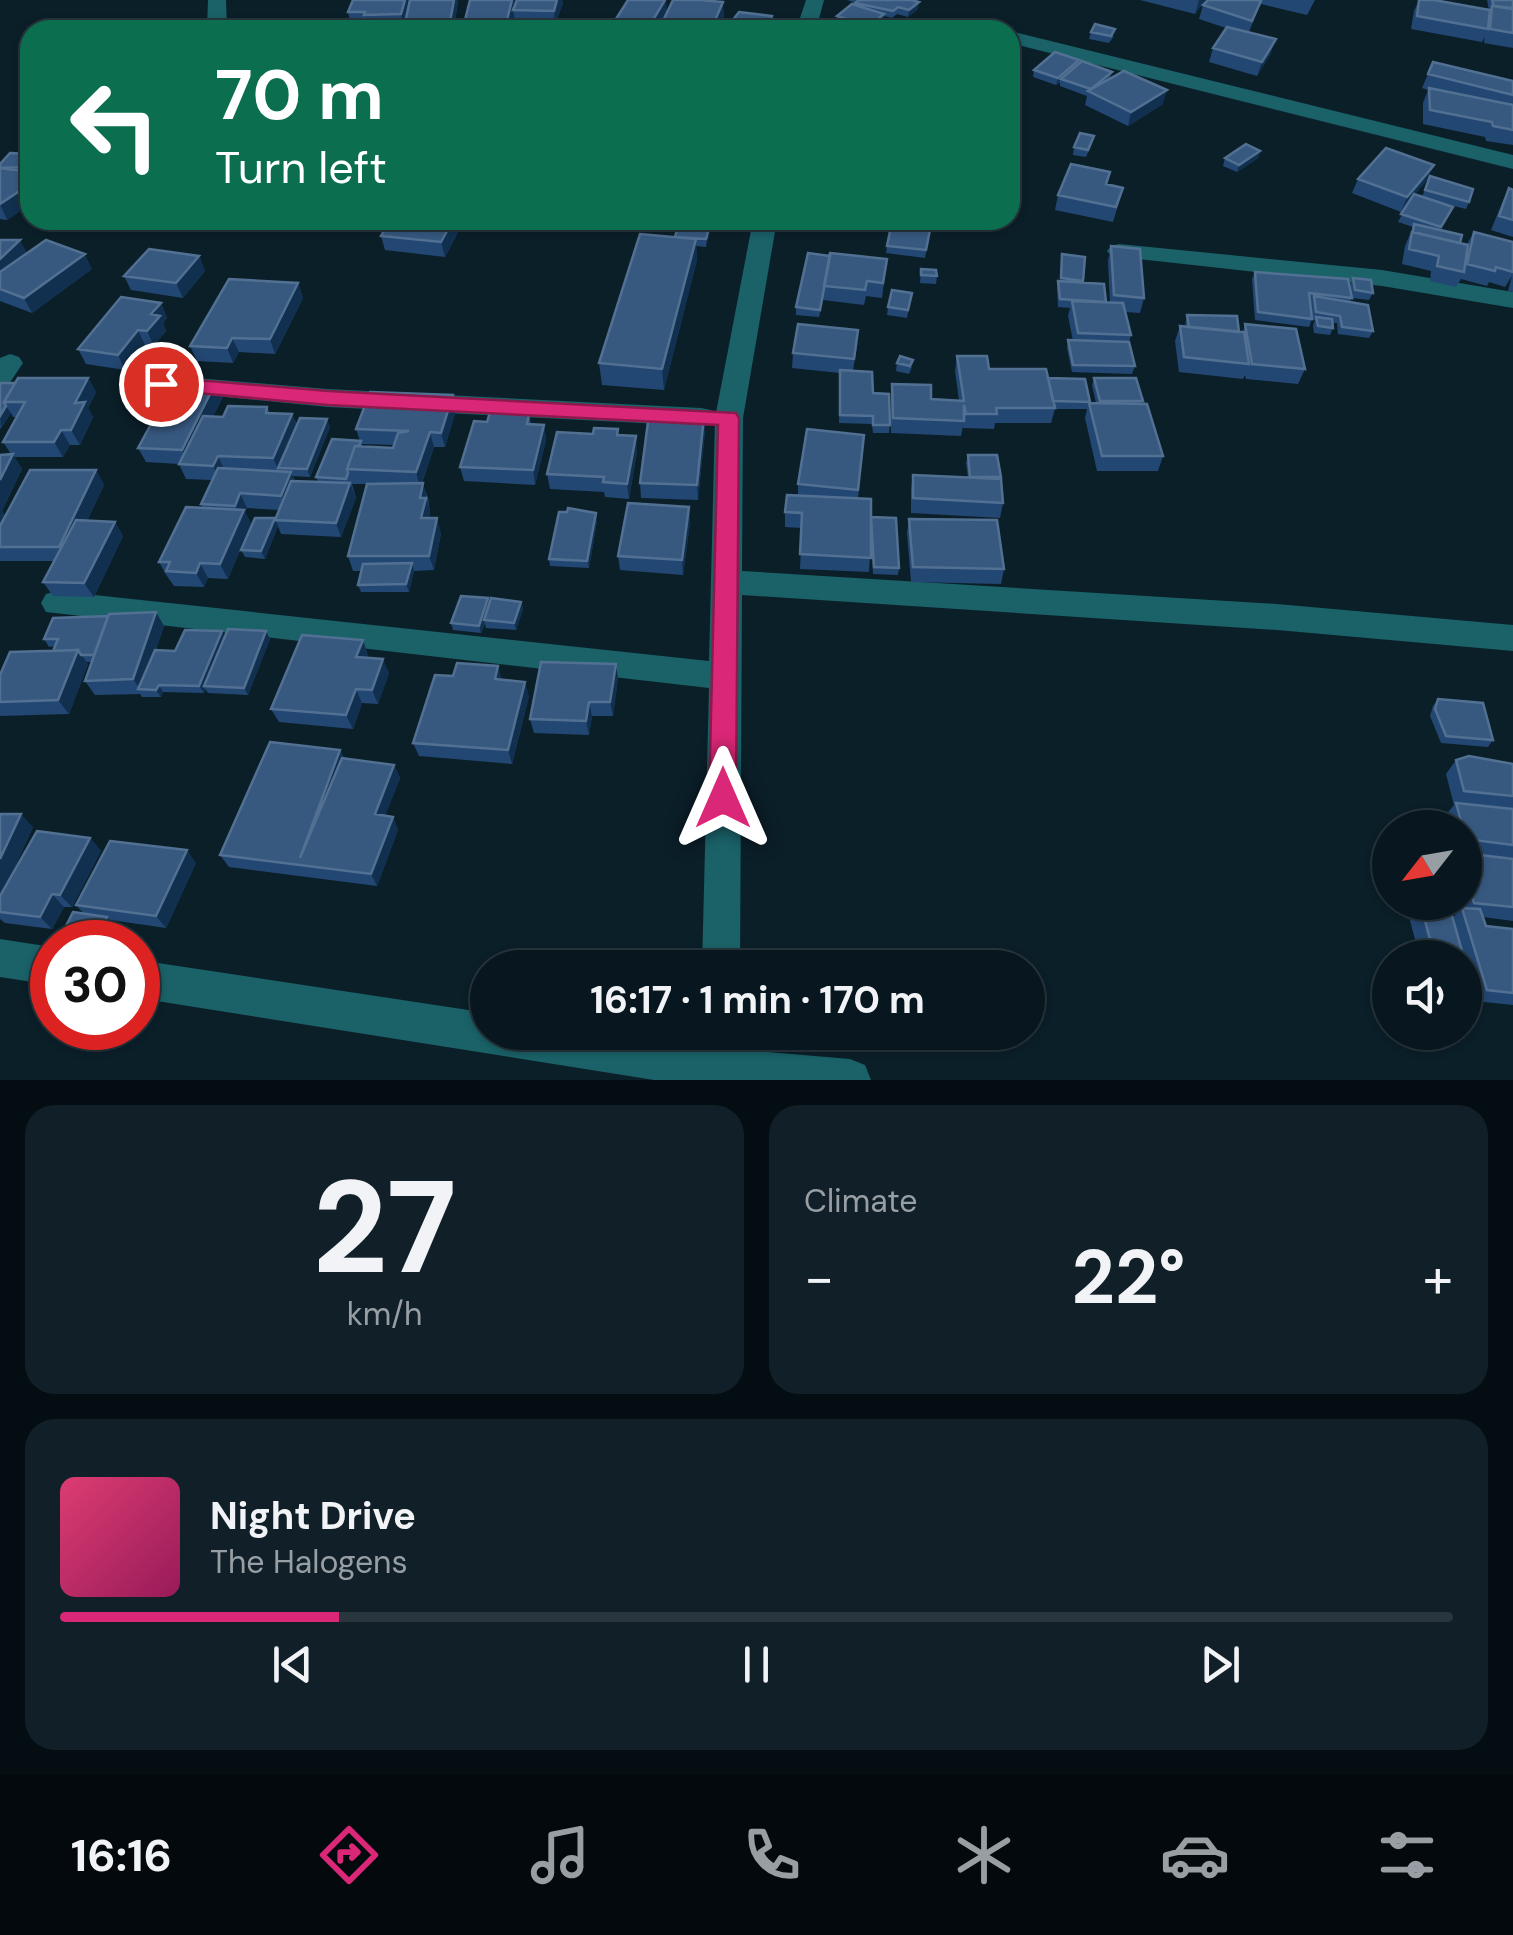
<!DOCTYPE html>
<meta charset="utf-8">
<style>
:root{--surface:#08171f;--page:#112028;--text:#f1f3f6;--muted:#989fa4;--line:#29363d;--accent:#db2777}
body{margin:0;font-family:"DM Sans",sans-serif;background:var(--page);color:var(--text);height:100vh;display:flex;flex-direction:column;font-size:38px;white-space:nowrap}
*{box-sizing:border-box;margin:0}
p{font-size:32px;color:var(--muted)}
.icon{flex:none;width:55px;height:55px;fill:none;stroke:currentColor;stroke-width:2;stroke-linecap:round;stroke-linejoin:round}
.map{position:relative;height:1080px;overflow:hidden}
.side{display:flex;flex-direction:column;gap:25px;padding:25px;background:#040d11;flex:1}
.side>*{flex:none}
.top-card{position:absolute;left:20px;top:20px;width:1000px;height:210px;border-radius:30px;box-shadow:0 2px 8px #0004,0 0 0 2px var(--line);background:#0b6e4f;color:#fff;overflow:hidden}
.needle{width:65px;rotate:239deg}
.buttons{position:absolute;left:1372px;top:810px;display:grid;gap:20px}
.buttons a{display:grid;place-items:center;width:110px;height:110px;border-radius:50%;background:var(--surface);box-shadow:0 2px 8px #0004,0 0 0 2px var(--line);font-size:50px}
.speed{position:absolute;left:30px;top:920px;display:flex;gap:20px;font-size:50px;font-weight:700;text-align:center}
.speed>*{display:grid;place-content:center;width:130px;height:130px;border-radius:50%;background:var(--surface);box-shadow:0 2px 8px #0004,0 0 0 2px var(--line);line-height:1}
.speed .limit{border:15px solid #d22;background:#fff;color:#111}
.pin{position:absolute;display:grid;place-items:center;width:85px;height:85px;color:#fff;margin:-42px;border:5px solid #fff;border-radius:50%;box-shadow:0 2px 10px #0007}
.me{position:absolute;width:110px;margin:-55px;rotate:0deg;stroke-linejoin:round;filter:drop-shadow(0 0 8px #0008)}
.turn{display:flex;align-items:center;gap:35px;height:210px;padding:0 30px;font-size:45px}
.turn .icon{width:130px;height:130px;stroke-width:2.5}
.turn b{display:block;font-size:70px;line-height:85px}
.big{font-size:75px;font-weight:700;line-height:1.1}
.side .card{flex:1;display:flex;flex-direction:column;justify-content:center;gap:15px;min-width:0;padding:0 35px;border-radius:30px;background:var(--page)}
.side .dial{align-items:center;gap:0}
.dial b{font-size:130px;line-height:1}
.song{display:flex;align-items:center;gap:30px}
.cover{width:120px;height:120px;border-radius:15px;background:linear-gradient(135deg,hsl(340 70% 55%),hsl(330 70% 35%))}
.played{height:10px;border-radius:5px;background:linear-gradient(90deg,var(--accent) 20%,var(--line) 20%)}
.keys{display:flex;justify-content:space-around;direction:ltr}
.heat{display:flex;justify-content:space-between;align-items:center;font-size:55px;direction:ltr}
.side .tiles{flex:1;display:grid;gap:25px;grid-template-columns:1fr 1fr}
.card:last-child{grid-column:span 2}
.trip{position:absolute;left:470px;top:950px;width:575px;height:100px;border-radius:50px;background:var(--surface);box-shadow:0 2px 8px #0004,0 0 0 2px var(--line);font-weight:700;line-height:100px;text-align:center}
.dock{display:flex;height:160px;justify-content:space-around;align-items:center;background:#03090c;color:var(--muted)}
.dock .icon{width:70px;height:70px}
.dock .current{color:var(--accent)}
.dock b{font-size:45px;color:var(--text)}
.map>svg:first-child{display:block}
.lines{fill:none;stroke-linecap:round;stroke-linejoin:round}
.minor{fill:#1a6168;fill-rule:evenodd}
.wall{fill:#234773;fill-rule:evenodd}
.shaded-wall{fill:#11304f}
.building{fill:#375980;stroke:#527092;stroke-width:2.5}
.route{fill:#db2777;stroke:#8e194d;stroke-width:2.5}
</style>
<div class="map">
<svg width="1513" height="1080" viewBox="0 0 1513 1080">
<rect width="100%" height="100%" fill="#0b1f29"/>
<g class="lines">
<path class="minor" d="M208 0H226L227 30H207Z
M806 0H824L816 30H796Z
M958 19 991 26 994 30H918L921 26Z
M1010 31 1513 155V169L1010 43Z
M753 220H777L743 418 742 571 1277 604 1513 625V651L1277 630 742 595 740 968H702L709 688 46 612 41 603 46 594 57 591 709 661 715 418Z
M1119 244 1382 270 1513 292V308L1382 286 1111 256 1107 251 1111 246Z
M10 354 19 357 23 363 9 384 0 387V358Z
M161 375 328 389 701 408 711 410 715 417 711 424 701 426 328 407 152 390 148 384 152 378Z
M0 939 52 947V985L0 977Z
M138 960 488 1013V1032H611L691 1045 693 1032H733L731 1049 850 1059 865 1065 871 1080H654L138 998Z"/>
</g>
<path class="wall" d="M353 0H458L454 30H406L405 25 404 28 367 29 366 25 351 26 348 12Z
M470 0H562L563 3 555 25 515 24 514 15 510 30H463Z
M847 0H911L918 9 908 17 897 14 892 18 884 16 883 21 875 28 878 30H846L850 27 837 23V16L855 5 856 3Z
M1140 0H1205L1195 14Z
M1262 0H1315L1307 15 1261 4Z
M1419 0 1489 10 1487 0H1513V48L1484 43 1485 37 1482 42 1411 29 1414 11Z
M1261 1 1249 32 1271 53 1257 76 1209 62 1213 48 1226 28 1199 19 1203 5Z
M722 2 724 16 718 30H664L663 21Z
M772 16 770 28H765L764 30H728V26Z
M1091 32 1114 36 1109 43 1089 39Z
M1079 60 1078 65 1112 72 1110 78 1163 104 1128 126 1085 105 1087 96 1060 86V82L1056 85 1033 77 1034 70Z
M1433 62 1513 81V145L1486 141 1485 137 1423 124V103L1428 90 1422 88Z
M30 71V90H26L23 82Z
M1092 143 1086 157 1073 155 1074 147Z
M1260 151 1258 158 1237 172 1223 166 1225 158Z
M30 154V204L7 220 0 219V164Z
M1110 172 1107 184 1119 202 1113 222 1055 210 1058 195Z
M1430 176 1469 202 1466 209 1434 201 1453 207 1440 230 1460 243 1467 244 1474 232 1513 242V292L1508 291 1512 276 1505 287 1489 282 1487 286 1461 279 1456 287 1430 281 1431 271 1402 264 1405 246 1413 227 1398 222 1409 201 1401 212 1352 193 1358 179 1427 180 1415 194 1422 197Z
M1509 188 1513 190V237L1491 230 1502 203Z
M65 220H104L95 228 66 222Z
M390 220H462L463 223 445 257 385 250 381 236Z
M493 220H518L516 226 494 225Z
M522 220H550L549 223Z
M680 220H713L706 247 696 246 697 260 664 390 602 385 599 363 675 237Z
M865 220H903V227L930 230 925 258 886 253 890 228 864 226Z
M0 240 27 253 92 269 32 313 0 301Z
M1111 246 1144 298 1140 313 1125 312 1131 335 1129 342 1135 366 1132 374 1072 372 1067 348 1068 340 1073 341 1068 316 1070 308 1058 307 1057 289 1058 281H1060L1062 254 1085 257 1083 283 1106 303H1110L1108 261Z
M199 256 205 271 183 298 131 290 124 276Z
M830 256 887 259 882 298 866 296 864 305 823 300 819 317 796 315V307Z
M921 269 937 276 936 284 920 283Z
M1255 272 1352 298 1350 302 1373 331 1369 338 1338 334 1337 323H1332L1333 328 1330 335 1314 333 1313 325 1315 320H1312L1311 302 1310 301 1312 319 1309 327 1255 320 1252 279Z
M1353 278 1373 293 1369 300 1352 298 1350 286Z
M298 283 303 298 275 354 239 352 233 363 197 361 190 346Z
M912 293 907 318 887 315 888 307Z
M161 303 167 318 163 323 166 331 154 346 145 345 125 370 86 364 78 349Z
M1187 315 1239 332H1243L1245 324 1305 369 1298 384 1246 379 1245 375 1243 379 1179 372 1175 341 1180 326H1185Z
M857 345 853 371 873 393 890 425 889 433H873L872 424 839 423 840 373 792 368 793 353Z
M957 356 989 369 1048 378 1090 402V403H1096L1092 385 1094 378 1143 401 1142 404 1163 456 1158 471H1097L1085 418 1087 409H1055L1051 423H995L994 429 963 428V426L961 436 891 433V399L892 384 931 399 959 400 955 371Z
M897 363 912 367 909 374 896 371Z
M88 378 96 392 88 408 93 417 80 445H70L63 457H14L22 469 2 511 5 516 96 470 104 485 87 521 115 522 123 536 94 597 53 596 43 582 54 561H0V455L11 454 3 442 17 417H13L11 413 0 429V383H15Z
M453 395 456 410 445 447H434L422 483 428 498 430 512 429 518 441 533 434 570 414 571 409 592H361L358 585 361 571H353L348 556 367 484H352L351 481 356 498 341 537 281 534 278 526 265 559 245 557 241 550 275 518 279 510 247 508 245 512 251 524 228 579 208 578 204 587 174 586 167 576 159 562 203 508 201 504 212 480 186 479 179 464 146 462 138 448 223 397 213 416 223 417 267 407 270 413 292 414 297 425 330 427 310 477 293 476 295 481 318 482 316 477 360 441 356 429ZM362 444 394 445 393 448 363 446Z
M529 414 531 424 544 425 546 440 535 485 464 481 460 467Z
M704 416 705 431 698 500 641 498 640 483Z
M618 435 637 451 629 499 605 497 604 492 550 489 547 474Z
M864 435 858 499 871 518 899 568 898 575 873 574 871 537 869 572 800 569 802 528 785 527V512L798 496V484Z
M968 455 1001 477 1003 503 1000 518 911 513V489L913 475 968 478 966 463Z
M567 512 597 521 589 568 550 566 549 559Z
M909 519 1004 569 1001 584 911 582 907 533Z
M690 522 683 575 620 570 618 556Z
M488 598 490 603 521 602 523 609 516 630 486 628 485 623 481 633 453 630 451 623Z
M164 626 156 650 175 651 225 636 266 631 270 639 248 695 208 693 205 689 204 693 163 692 161 697H142L140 694 95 695 85 681 91 662H86L88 664 69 714 0 716V675L53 651 55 646 49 647 44 639Z
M368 655 367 658 389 673 378 704 362 703 353 729 279 722 271 709Z
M616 664 618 678 613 716H592L589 735 534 733 530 719Z
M502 680 529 696 512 764 419 756 413 743Z
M1438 699 1493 740 1488 747 1441 743 1430 716 1433 706Z
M340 750 344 758 394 765 400 778 385 816 393 817 398 830 377 886 229 867 220 855Z
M1456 760 1513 764V921L1483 917 1486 926 1513 929V1005L1474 1001 1465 971V958H1420L1405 902H1448L1453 917 1460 910 1458 902H1465V828H1448L1445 816 1454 805 1446 774Z
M0 814 33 827 8 882 90 838 101 851 72 907H64L52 929 5 923 0 919Z
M196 863 166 928 111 920 113 923 84 914 76 905Z"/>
<path class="shaded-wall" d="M405 0H411L404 28 401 14Z
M454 0H458L454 30H452L450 22Z
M512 0H517L513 10 514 15 510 30H506Z
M557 0H562L563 3 555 25 554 11Z
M665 0H666L667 11 656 30H647Z
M721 0H723L721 8 723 2 724 16 718 30H713Z
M1199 0H1205L1195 14Z
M919 2 918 9 908 17 909 10Z
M884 14 883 21 873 30 869 26Z
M1276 39 1271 53 1257 76 1262 62Z
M1079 60 1077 68 1061 79 1056 85 1058 78Z
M1018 66 1016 80 1010 87V76Z
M1167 90 1163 104 1128 126 1131 112Z
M1260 151 1258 158 1237 172 1239 165Z
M1434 165 1427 180 1401 212 1407 197Z
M30 175V204L7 220 0 204Z
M92 220H104L95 228Z
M453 220H462L463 223 445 257 441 242Z
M711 220H713L706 247V239Z
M696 239 697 260 664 390 662 369Z
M20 240 28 255 0 281V259Z
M85 254 92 269 32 313 24 298Z
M199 256 205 271 183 298 176 283Z
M298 283 303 298 275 354 270 339Z
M161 303 167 318 163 323 166 331 154 346 147 331 151 314Z
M138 330 145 345 125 370 118 355Z
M232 338 239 352 233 363 227 348Z
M88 378 96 392 88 408 93 417 80 445 71 430 75 403Z
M216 382 223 397 189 465 182 450Z
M453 395 456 410 445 447 441 433Z
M6 406 11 413 1 429 0 416Z
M292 414 298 429 278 468 280 473 273 458Z
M704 416 705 431 698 500 697 485Z
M327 419 330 427 310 477 307 469Z
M544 425 546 440 535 485 533 470Z
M61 430 70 445 63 457 54 442Z
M430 432 434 447 420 487 416 472Z
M636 436 637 451 629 499 627 484Z
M13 454 22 469 2 511 6 518 0 529V480Z
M218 456 225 471 220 481 213 466Z
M96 470 104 485 68 561 59 547Z
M291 472 297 486 287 510 281 496Z
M350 483 356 498 341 537 336 523Z
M423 483 430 512 426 533 421 518 420 498Z
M240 493 247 508 245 512 251 524 228 579 220 564 240 518 235 506Z
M689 507 690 522 683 575 682 560Z
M596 513 597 521 589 568 587 561Z
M275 518 278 526 265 559 261 551Z
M437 518 441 533 434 570 429 556Z
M115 522 123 536 94 597 84 583Z
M200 563 208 578 204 587 196 573Z
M412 563 414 571 409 592 406 584Z
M488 598 490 606 481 633 479 626Z
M521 602 523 609 516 630 514 623Z
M156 612 164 626 143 689H140L133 679Z
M222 631 226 638 204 686 205 689 204 693 199 686Z
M266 631 270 639 248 695 244 688Z
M363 640 368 655 362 671 356 657Z
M78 650 88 664 69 714 58 700Z
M383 659 389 673 378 704 372 690Z
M616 664 618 678 613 716 610 702Z
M498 666 502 680 495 679Z
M525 682 529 696 512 764 508 750Z
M159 685 163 692 161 697 156 690Z
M356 689 362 703 353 729 346 715Z
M589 702 592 716 589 735 586 721Z
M340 750 347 763 300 858Z
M394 765 400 778 381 827 375 814Z
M21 814 33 827 0 899V859Z
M393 817 398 830 377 886 371 874Z
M90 838 101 851 72 907 60 895Z
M187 850 196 863 166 928 156 916Z
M52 894 64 907 52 929 40 917Z
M107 917 113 923 103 942H94Z"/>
<path class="building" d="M353 0H405L401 14 364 15 365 12H348Z
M410 0H454L450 22 405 23Z
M470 0H512L505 28H463Z
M517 0H557L554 11 513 10Z
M628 0H665L647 30H609Z
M673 0H700L723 2 713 25 663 21Z
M859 0H911L919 2 909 10 898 7 893 11 855 3Z
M1208 0H1256L1261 1 1252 21 1203 5Z
M1419 0H1434L1490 10 1488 29 1417 16Z
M1492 0H1513V8L1494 6Z
M852 4 884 14 869 26 878 29 876 30H846L856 22 837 16Z
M1492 6 1513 9V33L1490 29Z
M739 12 772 16 770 21H765L761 30H731L733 26H728Z
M1095 24 1115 29 1111 36 1091 32Z
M132 25 129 30H91L93 27Z
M1227 27 1276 39 1262 62 1213 48Z
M1055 52 1079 60 1058 78 1034 70Z
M1082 61 1112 72 1091 89 1061 79Z
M1433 62 1513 81V95L1428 74Z
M1010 64 1018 66 1010 76Z
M30 71V82H23Z
M1124 71 1167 90 1131 112 1088 91Z
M1429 88 1513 105V130L1493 126 1492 122 1430 110Z
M1080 133 1094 136 1088 150 1074 147Z
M1246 144 1260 151 1239 165 1225 158Z
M1386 148 1434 165 1407 197 1358 179Z
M10 153 30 154V167L0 168V164Z
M1071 164 1110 172 1106 184 1123 188 1116 207 1058 195Z
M0 168 30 172V175L20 185 27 186 0 204Z
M1430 176 1473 189 1469 202 1425 190Z
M1509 188 1513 190V220L1499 216Z
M1414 194 1453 207 1441 227 1401 214Z
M390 220H453L441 242 381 236Z
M680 220H711L706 239 675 237Z
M1414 224 1462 235 1460 243 1413 232Z
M891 226 930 230 926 250 887 246Z
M1412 232 1468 245 1464 272 1437 266 1439 256 1409 249Z
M1474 232 1513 242V272L1496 267 1495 271 1467 264Z
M640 234 696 239 662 369 599 363Z
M0 240H20L0 259Z
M46 240 85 254 24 298 0 289V272Z
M1111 246 1140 249 1144 298 1114 295Z
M149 249 199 256 176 283 124 276Z
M808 253 830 256 820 310 796 307Z
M830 253 887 259 883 283 867 281 865 290 824 286Z
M1062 254 1085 257 1083 281 1061 278Z
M921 269 936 270 937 276 921 275Z
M1255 272 1348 279 1352 298 1309 293 1312 319 1258 312Z
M1353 278 1371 280 1373 293 1355 290Z
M229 279 298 283 270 339 232 338 227 348 190 346Z
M1058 281 1104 284 1106 302 1060 299Z
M892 290 912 293 908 310 888 307Z
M1314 296 1368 305 1373 331 1342 327 1340 316 1316 312Z
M121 297 161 303 151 314 160 316 147 331 138 330 118 355 78 349Z
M1072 301 1123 303 1131 335 1078 333Z
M1187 315 1237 316 1239 332 1189 327Z
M1316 317 1332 319 1333 328 1318 326Z
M798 324 858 330 854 359 793 353Z
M1245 324 1296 329 1305 369 1252 364Z
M1180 326 1244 332 1249 364 1184 357Z
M1068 340 1129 342 1135 366 1073 365Z
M900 356 913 360 910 366 897 363Z
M957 356H987L989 369H1046L1055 408H996L997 414H966L964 405V421L893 418 892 384 931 385V399L964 401Z
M840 370 872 372 873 393 889 394 890 425H873V416L840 415Z
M18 378H88L75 403 85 402 71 430H61L54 442H3L25 402H4Z
M1048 378 1085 379 1090 402 1053 401Z
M1094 378H1136L1143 401H1100Z
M175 380 216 382 182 450 138 448Z
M0 383H15L4 402 6 406 0 416Z
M370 392 453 395 441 433 430 432 416 472 347 469 355 446 393 448 398 433 409 431 356 429Z
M1089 403 1147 404 1163 456H1102Z
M228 406 267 407 266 413 292 414 273 458 218 456 213 466 179 464 203 416 223 417Z
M490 412 529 414 527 424 544 425 533 470 460 467 474 421 487 422Z
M649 414 704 416 697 485 640 483Z
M300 418 327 419 307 469 278 468Z
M594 428 618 429 617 435 636 436 627 484 603 482 604 477 547 474 557 432 593 434Z
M807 429 864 435 858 490 798 484Z
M332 439 361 441 359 446H355L347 469 348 473 346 479 316 477Z
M13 454 0 480V455Z
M968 455H997L1001 477H970Z
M218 468 291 472 281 496 240 493 235 506 201 504Z
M30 470H96L59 547H0V526Z
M913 475 1001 479 1003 503 913 498Z
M291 481 350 483 336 523 275 520Z
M423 483 420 498H426L421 518H437L429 556H348L367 484Z
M787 495 871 499V558L800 554 802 513 785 512Z
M628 503 689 507 682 560 618 556Z
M186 507 244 510 220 564 200 563 196 573 166 571 170 562H159Z
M568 508 596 513 587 561 549 559 559 512H567Z
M871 517 896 518 899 568 874 567Z
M255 518H275L261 551 241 550Z
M909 519 997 520 1004 569 913 567Z
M76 520 115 522 84 583 43 582Z
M412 563 406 584 358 585 363 564Z
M461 596 488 598 479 626 451 623Z
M491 598 521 602 514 623 484 620Z
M156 612 133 679 85 681 109 614Z
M108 616 94 655H81L78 650 53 651 58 639H44L53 618Z
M228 629 266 631 244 688 204 686Z
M185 630 222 631 199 686 159 685 156 690 138 689 155 650 175 651Z
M302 635 363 640 356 657 383 659 372 690 356 689 346 715 271 709Z
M78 650 58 700 0 702V675L10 652Z
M541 662 616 664 610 702H589L586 721 530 719Z
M457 663 498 666 495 679 525 682 508 750 413 743 435 675 453 676Z
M1438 699 1483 703 1493 740 1446 736 1435 709Z
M270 742 340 750 300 858 342 758 394 765 375 814 393 817 371 874 220 855Z
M1469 756 1513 764V796L1464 791 1456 760Z
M1456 803 1513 809V845L1466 839 1465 828H1463Z
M0 814H21L0 859Z
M37 831 90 838 60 895 52 894 40 917 0 912V896Z
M110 841 187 850 156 916 76 905Z
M1465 853 1513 859V907L1474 903 1465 871Z
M1420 902H1448L1464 958H1435Z
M1462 908 1480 909 1486 926 1513 929V993L1487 990Z
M73 912 107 917 94 942H58Z"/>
<path class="route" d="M161 377 328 391 736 413 739 418 736 798 732 807 723 810 713 807 709 798 718 425 328 405 154 389V379Z"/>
</svg>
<div class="buttons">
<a><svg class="needle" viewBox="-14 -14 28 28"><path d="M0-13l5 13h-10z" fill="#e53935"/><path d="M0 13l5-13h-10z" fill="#989fa4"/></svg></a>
<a><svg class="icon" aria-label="sound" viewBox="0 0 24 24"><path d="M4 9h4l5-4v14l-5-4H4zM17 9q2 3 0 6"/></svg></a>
</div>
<div class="speed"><div class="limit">30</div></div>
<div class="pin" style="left:161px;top:384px;background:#d93025"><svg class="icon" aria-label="arrive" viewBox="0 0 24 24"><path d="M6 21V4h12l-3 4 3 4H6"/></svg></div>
<svg class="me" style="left:723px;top:798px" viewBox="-20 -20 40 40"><path d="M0-17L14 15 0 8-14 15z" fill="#db2777" stroke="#fff" stroke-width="4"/></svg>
<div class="trip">16:17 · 1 min · 170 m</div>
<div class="top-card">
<div class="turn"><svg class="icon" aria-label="left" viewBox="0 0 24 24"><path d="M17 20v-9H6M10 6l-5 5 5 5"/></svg><div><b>70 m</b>Turn left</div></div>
</div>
</div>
<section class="side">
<div class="tiles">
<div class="card dial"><b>27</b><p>km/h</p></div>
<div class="card"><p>Climate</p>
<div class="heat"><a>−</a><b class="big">22°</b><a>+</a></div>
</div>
<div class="card">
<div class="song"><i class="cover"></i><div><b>Night Drive</b><p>The Halogens</p></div></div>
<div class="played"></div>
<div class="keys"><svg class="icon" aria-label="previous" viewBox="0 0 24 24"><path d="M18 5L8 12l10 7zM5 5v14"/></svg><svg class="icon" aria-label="pause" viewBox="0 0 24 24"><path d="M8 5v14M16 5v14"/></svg><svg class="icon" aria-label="next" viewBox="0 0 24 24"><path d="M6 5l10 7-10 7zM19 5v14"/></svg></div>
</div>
</div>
</section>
<nav class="dock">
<b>16:16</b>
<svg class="icon current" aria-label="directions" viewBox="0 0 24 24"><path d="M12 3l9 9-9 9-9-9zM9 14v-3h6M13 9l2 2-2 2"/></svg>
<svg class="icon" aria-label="music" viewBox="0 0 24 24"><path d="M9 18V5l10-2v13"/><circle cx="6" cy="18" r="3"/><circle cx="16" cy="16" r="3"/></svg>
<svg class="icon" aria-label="phone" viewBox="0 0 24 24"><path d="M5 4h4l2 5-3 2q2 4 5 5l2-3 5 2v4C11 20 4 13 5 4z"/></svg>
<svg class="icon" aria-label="climate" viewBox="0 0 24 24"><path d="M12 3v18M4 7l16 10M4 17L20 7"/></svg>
<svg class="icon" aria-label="car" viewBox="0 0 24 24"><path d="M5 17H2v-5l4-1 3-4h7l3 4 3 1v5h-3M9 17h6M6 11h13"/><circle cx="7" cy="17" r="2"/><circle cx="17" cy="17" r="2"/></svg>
<svg class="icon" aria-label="filters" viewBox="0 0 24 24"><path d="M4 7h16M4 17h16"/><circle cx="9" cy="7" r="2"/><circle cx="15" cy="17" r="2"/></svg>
</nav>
